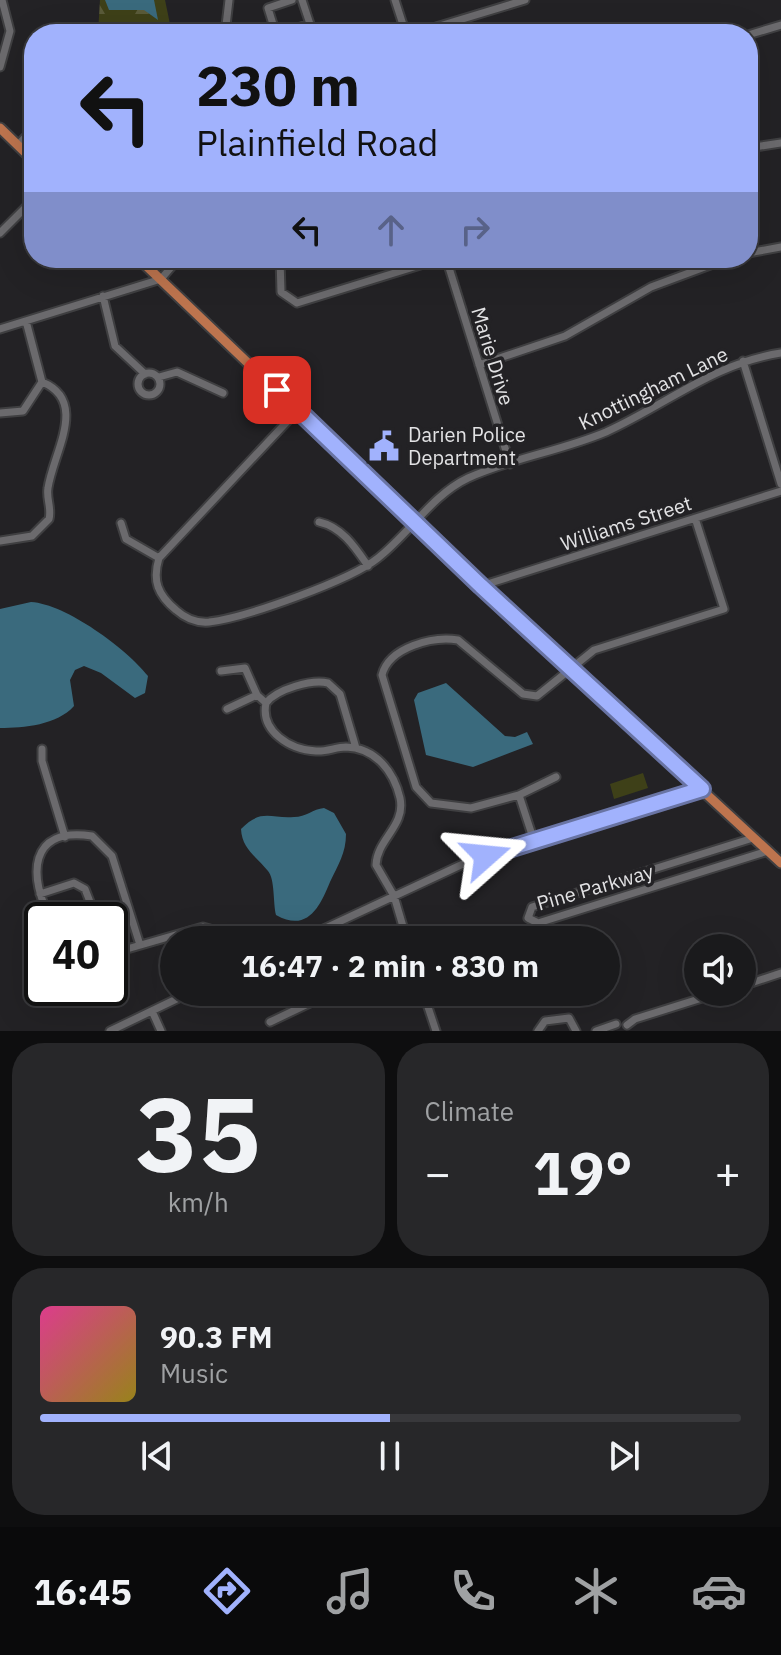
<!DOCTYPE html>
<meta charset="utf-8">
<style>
:root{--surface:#1a1a1c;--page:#272729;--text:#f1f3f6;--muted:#9fa1a3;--line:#38383b;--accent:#a1b2fd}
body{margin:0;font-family:"IBM Plex Sans",sans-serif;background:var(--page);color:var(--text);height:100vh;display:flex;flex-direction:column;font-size:30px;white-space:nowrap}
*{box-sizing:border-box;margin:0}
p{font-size:26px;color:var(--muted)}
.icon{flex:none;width:44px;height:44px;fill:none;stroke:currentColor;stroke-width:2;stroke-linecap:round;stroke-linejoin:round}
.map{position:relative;height:1031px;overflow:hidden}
.sheet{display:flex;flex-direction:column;gap:12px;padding:12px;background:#0e0e0f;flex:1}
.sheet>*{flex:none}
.top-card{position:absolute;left:24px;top:24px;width:734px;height:244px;border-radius:32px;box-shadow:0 8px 32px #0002,0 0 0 2px var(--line);background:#a1b2fd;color:#111;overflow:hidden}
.fabs{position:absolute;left:684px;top:934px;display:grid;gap:16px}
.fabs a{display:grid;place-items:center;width:72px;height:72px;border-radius:50%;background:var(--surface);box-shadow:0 8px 32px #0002,0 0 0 2px var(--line);font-size:40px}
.speed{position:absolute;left:24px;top:902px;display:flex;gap:16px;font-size:40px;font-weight:700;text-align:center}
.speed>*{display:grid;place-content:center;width:104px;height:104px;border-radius:50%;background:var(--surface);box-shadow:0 8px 32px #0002,0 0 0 2px var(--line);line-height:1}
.speed .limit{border:4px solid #111;border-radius:12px;background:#fff;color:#111}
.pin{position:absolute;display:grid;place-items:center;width:68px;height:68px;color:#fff;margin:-34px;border-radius:16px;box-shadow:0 4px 12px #0006}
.me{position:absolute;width:88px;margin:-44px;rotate:72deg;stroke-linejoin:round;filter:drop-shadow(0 0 6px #0008)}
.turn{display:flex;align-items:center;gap:28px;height:168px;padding:0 40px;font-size:36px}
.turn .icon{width:104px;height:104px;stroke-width:2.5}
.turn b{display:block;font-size:56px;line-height:68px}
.lanes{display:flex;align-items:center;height:76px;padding:0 40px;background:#0003;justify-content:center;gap:40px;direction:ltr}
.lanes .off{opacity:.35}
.big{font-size:60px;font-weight:700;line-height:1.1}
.sheet .tile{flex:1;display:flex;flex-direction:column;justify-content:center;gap:12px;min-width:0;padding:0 28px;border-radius:32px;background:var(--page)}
.sheet .dial{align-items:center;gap:0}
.dial b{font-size:104px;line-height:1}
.song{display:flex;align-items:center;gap:24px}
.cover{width:96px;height:96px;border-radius:12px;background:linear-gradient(135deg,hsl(330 70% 55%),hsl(50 70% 35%))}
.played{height:8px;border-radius:4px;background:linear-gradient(90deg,var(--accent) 50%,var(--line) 50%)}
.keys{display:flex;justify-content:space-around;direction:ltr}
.heat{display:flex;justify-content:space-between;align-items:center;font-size:44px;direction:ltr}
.sheet .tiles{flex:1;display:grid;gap:12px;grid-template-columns:1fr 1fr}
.tile:last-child{grid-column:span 2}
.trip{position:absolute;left:160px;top:926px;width:460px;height:80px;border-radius:40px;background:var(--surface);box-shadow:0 8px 32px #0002,0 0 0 2px var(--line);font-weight:700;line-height:80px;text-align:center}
.menu{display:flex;height:128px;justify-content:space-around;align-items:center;background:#0a0a0b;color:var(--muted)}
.menu .icon{width:56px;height:56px}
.menu .selected{color:var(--accent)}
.menu b{font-size:36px;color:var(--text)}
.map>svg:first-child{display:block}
.forest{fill:url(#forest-firs)}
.pitch{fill:#3e4018}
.water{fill:#3a6a7d}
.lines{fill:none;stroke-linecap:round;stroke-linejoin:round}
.minor-casing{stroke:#3f3f41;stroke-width:11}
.major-casing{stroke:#3f3f41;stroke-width:13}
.minor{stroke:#6b6a6d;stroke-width:7}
.major{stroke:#bd744e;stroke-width:9}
.route-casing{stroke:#6974a4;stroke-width:20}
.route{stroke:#a1b2fd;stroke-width:14}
.labels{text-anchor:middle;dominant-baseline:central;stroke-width:7;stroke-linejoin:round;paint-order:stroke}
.street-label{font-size:20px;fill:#e2e2e4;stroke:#232225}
.poi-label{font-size:20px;fill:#e2e2e4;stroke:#232225;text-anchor:start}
</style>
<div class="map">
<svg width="781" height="1031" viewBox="0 0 781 1031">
<defs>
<pattern id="forest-firs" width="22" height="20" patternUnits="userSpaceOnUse" patternTransform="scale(2)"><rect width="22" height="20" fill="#3e4018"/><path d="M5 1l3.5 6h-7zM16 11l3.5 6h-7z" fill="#5a5b39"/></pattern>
</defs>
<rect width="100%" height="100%" fill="#232225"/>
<path class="forest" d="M100 0H165L172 34H98Z"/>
<path class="pitch" d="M643 773 648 788 614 799 610 784Z"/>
<path class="water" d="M105 0H154L158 20 144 10H109Z
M31 602C66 604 127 649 148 676L145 693 135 698 101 673 84 666 75 670 70 680 74 706C57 725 24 728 0 728V609Z
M446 683 505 736 515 737 527 732 533 744 473 767 426 755 414 700 418 693Z
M324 808 334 813 346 834C346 853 338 865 330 882 320 906 308 933 276 915 273 903 275 879 268 871 256 856 242 849 241 829 261 808 271 819 294 817 306 817 313 809 324 808Z"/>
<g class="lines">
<g class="minor-casing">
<path id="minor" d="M395 0 406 34
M225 34 229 0
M276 34 268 8 292 0
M279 34 310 24 302 0
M413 34 525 0
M748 35 781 25
M0 67 10 31 2 0
M18 145 34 128
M748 148 781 143
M0 233 34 199
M748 253 781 247
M280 258 281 292 297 303 443 258
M446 258 510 464
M103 296 115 346 145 374
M0 329 161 279 179 258
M743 361 781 484
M479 365 565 336 651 287 729 258
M138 384a11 11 0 1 1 22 0a11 11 0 1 1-22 0Z
M159 377 177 372 223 393
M298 410 159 558C152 581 158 595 176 610 185 618 197 623 209 622 245 618 351 580 378 558 409 534 432 495 468 478 512 458 561 451 606 432 666 405 714 363 781 353
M0 413 23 411 42 382 26 321
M319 522C342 527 355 547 368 566
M121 523 126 539 159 558
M0 541 32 536 49 519C52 508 46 499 48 488 53 453 89 401 42 382
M481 586 781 491
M221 671 245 668 257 695 266 703
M227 709 257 695
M356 748 340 694 328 683C312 679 277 689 266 703 260 731 290 750 316 751 326 752 336 747 346 747 376 748 394 772 400 798 406 826 377 839 376 865L394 896 407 940
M42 749V761L65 837
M556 777 519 795 471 808 431 803 416 787 382 675C389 647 433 636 458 640L523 694 537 696 594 650 724 609 695 518
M519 795 534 841
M753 838 532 907 528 918 538 923 768 851
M40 894 74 883 85 889 97 920
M51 920C28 877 28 826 92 836L112 856 140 945
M300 940 463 864 702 789
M110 949 120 951 203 927 210 929 219 940
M742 986 781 973
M423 992 436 1031
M152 1011 161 1031
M270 1022 333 992
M627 1025 635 1019 721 992
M110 1031 191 992
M538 1031 545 1021 569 1018 576 1031
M596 1031 616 1024"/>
</g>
<g class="major-casing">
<path id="major" d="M0 128 34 161
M138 258 481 586 781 863"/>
</g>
<use href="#minor" class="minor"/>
<use href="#major" class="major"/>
</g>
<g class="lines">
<g class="route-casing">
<path id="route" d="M277 390 481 586 702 789 486 856"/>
</g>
<use href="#route" class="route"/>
</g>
<defs>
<g id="civic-bare" transform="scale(2.4)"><path d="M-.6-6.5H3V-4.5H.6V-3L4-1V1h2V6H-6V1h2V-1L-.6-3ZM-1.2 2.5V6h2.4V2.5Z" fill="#a1b2fd" stroke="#232225" stroke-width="2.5" paint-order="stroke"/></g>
</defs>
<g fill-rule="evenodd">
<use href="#civic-bare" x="384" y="446"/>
</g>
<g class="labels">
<g class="street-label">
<text transform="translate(493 356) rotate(73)">Marie Drive</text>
<text transform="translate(653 388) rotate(-26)">Knottingham Lane</text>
<text transform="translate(626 523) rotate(-18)">Williams Street</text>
<text transform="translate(595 887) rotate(-16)">Pine Parkway</text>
</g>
<g class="poi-label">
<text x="408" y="434">Darien Police<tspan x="408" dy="23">Department</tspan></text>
</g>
</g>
</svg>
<div class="fabs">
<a><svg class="icon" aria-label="sound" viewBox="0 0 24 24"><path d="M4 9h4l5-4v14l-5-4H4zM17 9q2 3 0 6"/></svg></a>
</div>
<div class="speed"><div class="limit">40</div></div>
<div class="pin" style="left:277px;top:390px;background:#d93025"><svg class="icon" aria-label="arrive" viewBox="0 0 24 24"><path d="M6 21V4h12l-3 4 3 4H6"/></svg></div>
<svg class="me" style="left:486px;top:856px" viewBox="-20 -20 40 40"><path d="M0-17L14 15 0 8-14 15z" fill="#a1b2fd" stroke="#fff" stroke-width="4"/></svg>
<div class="trip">16:47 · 2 min · 830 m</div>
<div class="top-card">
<div class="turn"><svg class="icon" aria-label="left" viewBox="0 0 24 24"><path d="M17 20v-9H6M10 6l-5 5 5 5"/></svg><div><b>230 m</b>Plainfield Road</div></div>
<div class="lanes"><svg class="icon" aria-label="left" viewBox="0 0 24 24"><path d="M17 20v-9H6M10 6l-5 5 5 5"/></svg><svg class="icon off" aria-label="ahead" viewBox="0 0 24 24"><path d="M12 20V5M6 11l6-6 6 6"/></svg><svg class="icon off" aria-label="right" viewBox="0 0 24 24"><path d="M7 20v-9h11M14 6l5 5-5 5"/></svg></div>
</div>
</div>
<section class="sheet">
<div class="tiles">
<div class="tile dial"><b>35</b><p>km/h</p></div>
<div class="tile"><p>Climate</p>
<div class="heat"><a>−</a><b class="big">19°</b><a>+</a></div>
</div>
<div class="tile">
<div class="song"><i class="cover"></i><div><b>90.3 FM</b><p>Music</p></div></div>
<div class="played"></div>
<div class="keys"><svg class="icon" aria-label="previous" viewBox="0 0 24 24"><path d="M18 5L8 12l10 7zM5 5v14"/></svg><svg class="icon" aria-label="pause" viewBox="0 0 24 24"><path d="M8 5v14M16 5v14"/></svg><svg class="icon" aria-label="next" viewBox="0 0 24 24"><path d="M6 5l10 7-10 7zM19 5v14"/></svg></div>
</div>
</div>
</section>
<nav class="menu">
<b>16:45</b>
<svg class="icon selected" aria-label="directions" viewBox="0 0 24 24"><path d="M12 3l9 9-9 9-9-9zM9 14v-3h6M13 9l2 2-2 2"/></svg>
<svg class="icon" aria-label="music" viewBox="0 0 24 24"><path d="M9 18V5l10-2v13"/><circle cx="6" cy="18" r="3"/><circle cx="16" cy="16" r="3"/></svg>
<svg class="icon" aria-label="phone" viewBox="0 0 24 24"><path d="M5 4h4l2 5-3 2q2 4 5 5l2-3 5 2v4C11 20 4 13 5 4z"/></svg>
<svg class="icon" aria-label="climate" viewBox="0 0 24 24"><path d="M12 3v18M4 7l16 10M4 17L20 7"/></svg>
<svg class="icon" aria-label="car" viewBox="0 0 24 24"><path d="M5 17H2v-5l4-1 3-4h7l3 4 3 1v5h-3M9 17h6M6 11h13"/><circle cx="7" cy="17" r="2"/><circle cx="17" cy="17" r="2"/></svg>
</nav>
